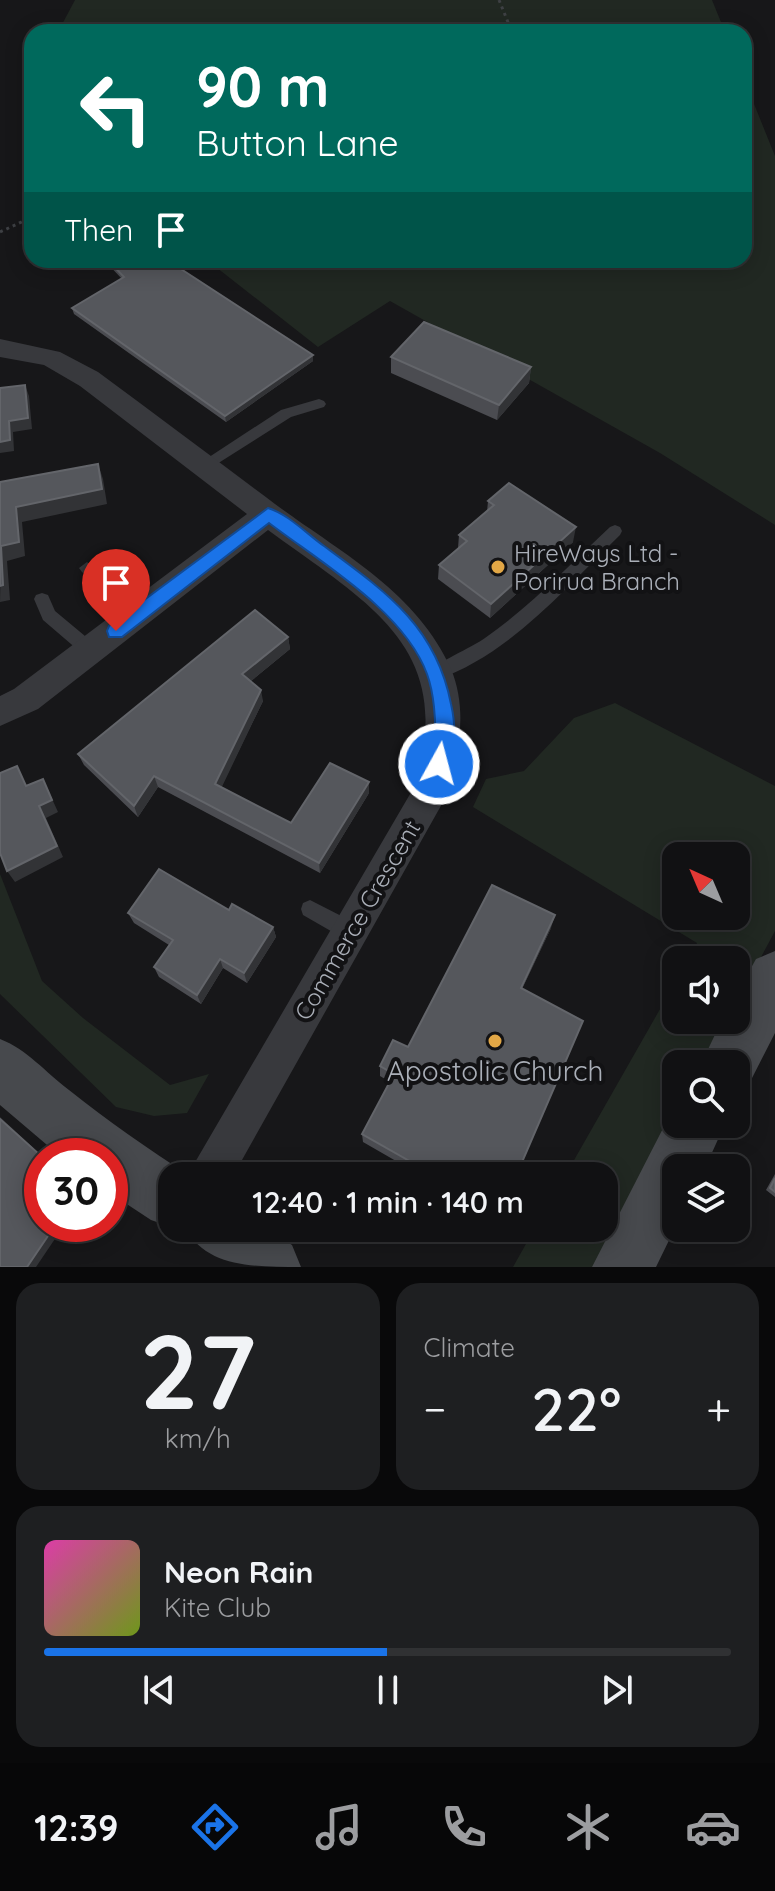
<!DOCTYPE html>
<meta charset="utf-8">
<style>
:root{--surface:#111113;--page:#1e1f21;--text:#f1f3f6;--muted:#9c9da0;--line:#303133;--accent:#1a73e8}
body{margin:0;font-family:Quicksand,sans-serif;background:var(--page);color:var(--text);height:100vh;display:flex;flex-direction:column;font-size:30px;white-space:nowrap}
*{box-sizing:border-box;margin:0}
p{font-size:26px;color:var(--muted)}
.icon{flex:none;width:44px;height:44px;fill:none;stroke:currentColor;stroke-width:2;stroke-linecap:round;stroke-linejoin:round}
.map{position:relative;height:1267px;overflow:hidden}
.details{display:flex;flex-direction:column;gap:16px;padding:16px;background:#09090a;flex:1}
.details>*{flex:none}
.top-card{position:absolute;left:24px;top:24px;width:728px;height:244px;border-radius:24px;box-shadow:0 4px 20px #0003,0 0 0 2px var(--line);background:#00695c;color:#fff;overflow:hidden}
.needle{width:52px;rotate:316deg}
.buttons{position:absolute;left:662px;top:842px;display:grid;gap:16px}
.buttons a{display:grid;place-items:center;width:88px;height:88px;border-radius:16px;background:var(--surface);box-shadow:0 4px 20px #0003,0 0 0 2px var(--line);font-size:40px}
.speed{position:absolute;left:24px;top:1138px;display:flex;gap:16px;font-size:40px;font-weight:700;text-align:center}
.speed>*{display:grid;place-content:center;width:104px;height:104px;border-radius:50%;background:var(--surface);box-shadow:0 4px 20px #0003,0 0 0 2px var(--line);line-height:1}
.speed .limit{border:12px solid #d22;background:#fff;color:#111}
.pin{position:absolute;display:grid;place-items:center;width:68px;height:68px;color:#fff;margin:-82px -34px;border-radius:50% 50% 50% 0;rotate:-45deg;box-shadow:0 0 8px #0007}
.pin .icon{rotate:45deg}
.me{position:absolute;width:88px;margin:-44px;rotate:7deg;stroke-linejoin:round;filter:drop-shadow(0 0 6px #0008)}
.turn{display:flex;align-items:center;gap:28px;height:168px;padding:0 40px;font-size:36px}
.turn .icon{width:104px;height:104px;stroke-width:2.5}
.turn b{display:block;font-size:56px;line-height:68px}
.then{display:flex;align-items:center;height:76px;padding:0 40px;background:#0003;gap:16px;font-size:30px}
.big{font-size:60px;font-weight:600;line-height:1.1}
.details .tile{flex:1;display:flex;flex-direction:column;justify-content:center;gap:12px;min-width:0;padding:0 28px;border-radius:24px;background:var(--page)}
.details .dial{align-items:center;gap:0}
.dial b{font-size:104px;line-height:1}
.song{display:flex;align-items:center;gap:24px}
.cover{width:96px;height:96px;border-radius:12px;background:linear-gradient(135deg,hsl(320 70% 55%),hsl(80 70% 35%))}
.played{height:8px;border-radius:4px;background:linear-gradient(90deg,var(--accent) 50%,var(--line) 50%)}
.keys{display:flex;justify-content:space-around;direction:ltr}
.heat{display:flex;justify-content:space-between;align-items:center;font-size:44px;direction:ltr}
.details .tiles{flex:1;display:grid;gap:16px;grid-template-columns:1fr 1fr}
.tile:last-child{grid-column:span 2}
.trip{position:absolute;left:158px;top:1162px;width:460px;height:80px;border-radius:24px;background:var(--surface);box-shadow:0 4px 20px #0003,0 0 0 2px var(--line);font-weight:600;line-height:80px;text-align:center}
.dock{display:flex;height:128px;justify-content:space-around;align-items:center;background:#070708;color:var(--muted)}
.dock .icon{width:56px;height:56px}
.dock .current{color:var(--accent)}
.dock b{font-size:36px;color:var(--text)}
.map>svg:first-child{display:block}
.green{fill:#212822;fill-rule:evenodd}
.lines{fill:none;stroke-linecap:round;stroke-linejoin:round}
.path{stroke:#3e4044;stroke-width:3;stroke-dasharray:3 4;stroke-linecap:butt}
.service{fill:#38393d;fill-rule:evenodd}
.minor{fill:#38393d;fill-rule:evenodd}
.secondary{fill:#47494d;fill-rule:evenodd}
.wall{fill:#4b4c51}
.shaded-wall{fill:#323336}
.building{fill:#55575c;stroke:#63656a;stroke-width:2}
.route{fill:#1a73e8;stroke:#114b97;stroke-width:2}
.poi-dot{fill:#e2a746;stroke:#121214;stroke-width:3}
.labels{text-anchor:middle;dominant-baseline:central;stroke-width:8;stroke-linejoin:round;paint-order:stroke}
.poi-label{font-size:24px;fill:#aaafb8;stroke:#121214;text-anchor:start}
.street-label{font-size:24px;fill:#aaafb8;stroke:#121214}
.near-poi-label{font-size:28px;fill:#aaafb8;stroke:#121214}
</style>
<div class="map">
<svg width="775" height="1267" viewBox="0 0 775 1267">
<rect width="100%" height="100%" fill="#171719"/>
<path class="green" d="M75 0H712L725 32H58Z
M744 79 775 156V525L660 453 390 301 318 347 207 260H744Z
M615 703 775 786V931L736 1004V960H688L697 943 473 807 486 779 524 771 574 718ZM676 856H736V916H676Z
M0 874 42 981 83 1018 170 1085 209 1074 187 1113 154 1116 116 1107 0 994Z
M676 981V1020H727L703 1064H676V1115L594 1267H513L535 1228H604V1176H565Z"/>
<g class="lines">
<path class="path" d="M499 0 512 32
M0 232 32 217"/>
<path class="service" d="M319 399 324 401 326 404 324 407 291 417 209 469 204 470 197 465 281 410Z
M615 525 620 527 622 531 620 535C565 588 511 654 436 680L430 678 428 673C433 664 473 647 485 638 531 606 569 565 610 527Z
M87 562 147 607 149 612 147 617H135L82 572 79 568Z
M42 593 48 595 55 611 97 646 99 651 97 656H85L43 620 34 599 36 595Z
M310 900 357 924 360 931 357 938 350 940 343 938 303 915 301 909 303 903Z"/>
<path class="minor" d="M0 339 60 352 98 372C158 416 216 460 275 504 340 552 417 592 451 669 468 710 459 754 447 795L233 1176H187L413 789C460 648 367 603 268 530L38 709 0 726V696L14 689 247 514 80 386 44 365 0 357Z"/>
<path class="secondary" d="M775 951V1033L749 1084 736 1089V1064H701L722 1020H736V995L756 959Z
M0 1039C28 1050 45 1072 69 1090 108 1121 148 1149 190 1176H172L174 1228 151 1220 110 1193V1156H60L0 1105Z
M676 1103V1124H725L705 1168H676V1226L656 1267H592Z
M185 1228H267L292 1245 301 1267C251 1267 207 1267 185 1228Z"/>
</g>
<path class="wall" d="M104 260H167L313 361 226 422 74 314 72 308 122 279Z
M391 357 531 367 529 383 497 420 391 373Z
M488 501 573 542 490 618 438 579 439 565 458 548 459 535 487 512Z
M288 637 290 649 251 681 263 701 221 787 291 823 369 793 320 873 158 787 138 817 84 765 78 754Z
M229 910 273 927 276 937 247 983 223 968 201 1004 159 977 154 967 169 945 134 923 128 913Z
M551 928 522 989 516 1176H422L363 1142 362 1134 390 1082 380 1076V1066L408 1047Z
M775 1174V1197L766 1190Z"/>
<path class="shaded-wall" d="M313 355V361L226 422 225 416Z
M531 367 529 383 497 420 499 405Z
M25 385 29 396 32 429 13 432 14 451 0 453V442Z
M98 464 103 479 107 504 22 522 25 556 7 561 10 600 0 602 1 546 16 507Z
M576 527 573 542 490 618 491 604Z
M288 637 290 649 245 686 242 674Z
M261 690 263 701 218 795 215 784Z
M154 776 158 787 138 817 134 806Z
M43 779 58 812 46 818 63 857 15 882 7 871 39 806Z
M369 782V793L320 873 319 863Z
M555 915 551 928 517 999 521 988Z
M273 927 276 937 247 983 244 973Z
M220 959 223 968 201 1004 197 995Z
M0 1117 42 1156V1157L0 1119Z
M56 1224H65L36 1267H27Z"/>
<path class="building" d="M108 260H167L313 355 225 416 72 308 124 277Z
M424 322 531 367 499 405 391 357Z
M25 385 28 418 9 421 10 440 0 442V388Z
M98 464 102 489 16 507 19 542 1 546 3 585 0 586V482Z
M509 483 576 527 491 604 439 565 467 541 459 535 494 505 488 501Z
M255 610 288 637 242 674 261 690 215 784 291 823 330 763 369 782 319 863 154 776 134 806 78 754Z
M17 766 26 786 43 779 52 800 39 806 57 846 7 871 0 853V773Z
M159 869 229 910 232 904 273 927 244 973 220 959 197 995 154 967 173 940 128 913Z
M492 885 555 915 521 988 583 1021 516 1176H436L362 1134 394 1074 380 1066 393 1040 408 1047Z
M0 1119 41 1156 42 1154 45 1156H42V1224H56L27 1267H0Z
M775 1178V1192L770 1188Z"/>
<path class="route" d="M268 508C288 514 307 534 324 546 385 591 436 626 451 704 456 726 456 750 446 771L439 773 432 771C427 760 434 752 435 741 436 721 434 693 427 674 404 611 320 562 269 523L122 637H109L107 631 109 626Z"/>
<g class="poi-dot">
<circle cx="498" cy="567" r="8"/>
<circle cx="495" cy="1041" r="8"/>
</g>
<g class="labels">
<g class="poi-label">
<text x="514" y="553">HireWays Ltd -<tspan x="514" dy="28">Porirua Branch</tspan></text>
</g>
<g class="street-label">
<text transform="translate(357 920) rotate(-60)">Commerce Crescent</text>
</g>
<g class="near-poi-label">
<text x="495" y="1070">Apostolic Church</text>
</g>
</g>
</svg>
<div class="buttons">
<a><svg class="needle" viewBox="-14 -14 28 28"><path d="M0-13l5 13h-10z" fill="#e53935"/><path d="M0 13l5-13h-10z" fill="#9c9da0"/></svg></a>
<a><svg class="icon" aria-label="sound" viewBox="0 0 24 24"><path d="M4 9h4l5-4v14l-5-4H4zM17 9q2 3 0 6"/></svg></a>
<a><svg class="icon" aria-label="search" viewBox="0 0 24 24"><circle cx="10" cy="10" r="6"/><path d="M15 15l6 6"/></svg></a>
<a><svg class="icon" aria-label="layers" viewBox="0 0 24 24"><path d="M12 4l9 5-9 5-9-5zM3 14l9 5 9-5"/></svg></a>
</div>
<div class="speed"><div class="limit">30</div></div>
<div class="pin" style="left:116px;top:631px;background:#d93025"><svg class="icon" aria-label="arrive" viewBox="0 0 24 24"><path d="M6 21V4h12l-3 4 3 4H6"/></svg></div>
<svg class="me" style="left:439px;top:764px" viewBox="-20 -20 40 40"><circle r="17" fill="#1a73e8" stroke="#fff" stroke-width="3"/><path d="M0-11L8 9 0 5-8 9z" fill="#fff"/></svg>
<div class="trip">12:40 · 1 min · 140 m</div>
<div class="top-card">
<div class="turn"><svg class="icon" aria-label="left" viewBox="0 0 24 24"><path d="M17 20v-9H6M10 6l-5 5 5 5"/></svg><div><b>90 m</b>Button Lane</div></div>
<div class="then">Then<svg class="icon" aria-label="arrive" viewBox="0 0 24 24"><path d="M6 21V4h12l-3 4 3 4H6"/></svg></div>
</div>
</div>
<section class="details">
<div class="tiles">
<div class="tile dial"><b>27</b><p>km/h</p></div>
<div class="tile"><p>Climate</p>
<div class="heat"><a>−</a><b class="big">22°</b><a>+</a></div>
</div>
<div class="tile">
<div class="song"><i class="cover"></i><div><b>Neon Rain</b><p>Kite Club</p></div></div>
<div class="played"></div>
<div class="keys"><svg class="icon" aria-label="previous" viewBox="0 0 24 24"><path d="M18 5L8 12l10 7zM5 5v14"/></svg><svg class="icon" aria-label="pause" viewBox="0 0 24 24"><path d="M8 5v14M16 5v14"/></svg><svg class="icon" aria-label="next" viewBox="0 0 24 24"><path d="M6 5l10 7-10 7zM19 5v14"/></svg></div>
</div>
</div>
</section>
<nav class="dock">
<b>12:39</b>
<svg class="icon current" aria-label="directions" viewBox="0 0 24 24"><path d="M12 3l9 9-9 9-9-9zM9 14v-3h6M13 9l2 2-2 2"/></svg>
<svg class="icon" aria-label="music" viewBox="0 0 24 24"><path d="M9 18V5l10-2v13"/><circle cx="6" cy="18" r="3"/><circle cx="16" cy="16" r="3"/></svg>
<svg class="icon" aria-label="phone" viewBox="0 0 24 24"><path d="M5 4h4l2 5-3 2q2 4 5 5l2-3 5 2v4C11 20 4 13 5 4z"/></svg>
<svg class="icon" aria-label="climate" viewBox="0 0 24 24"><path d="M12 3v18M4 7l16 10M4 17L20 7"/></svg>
<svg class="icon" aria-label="car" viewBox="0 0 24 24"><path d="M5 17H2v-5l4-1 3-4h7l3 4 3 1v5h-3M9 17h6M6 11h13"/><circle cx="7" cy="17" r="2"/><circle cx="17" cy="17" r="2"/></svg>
</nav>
